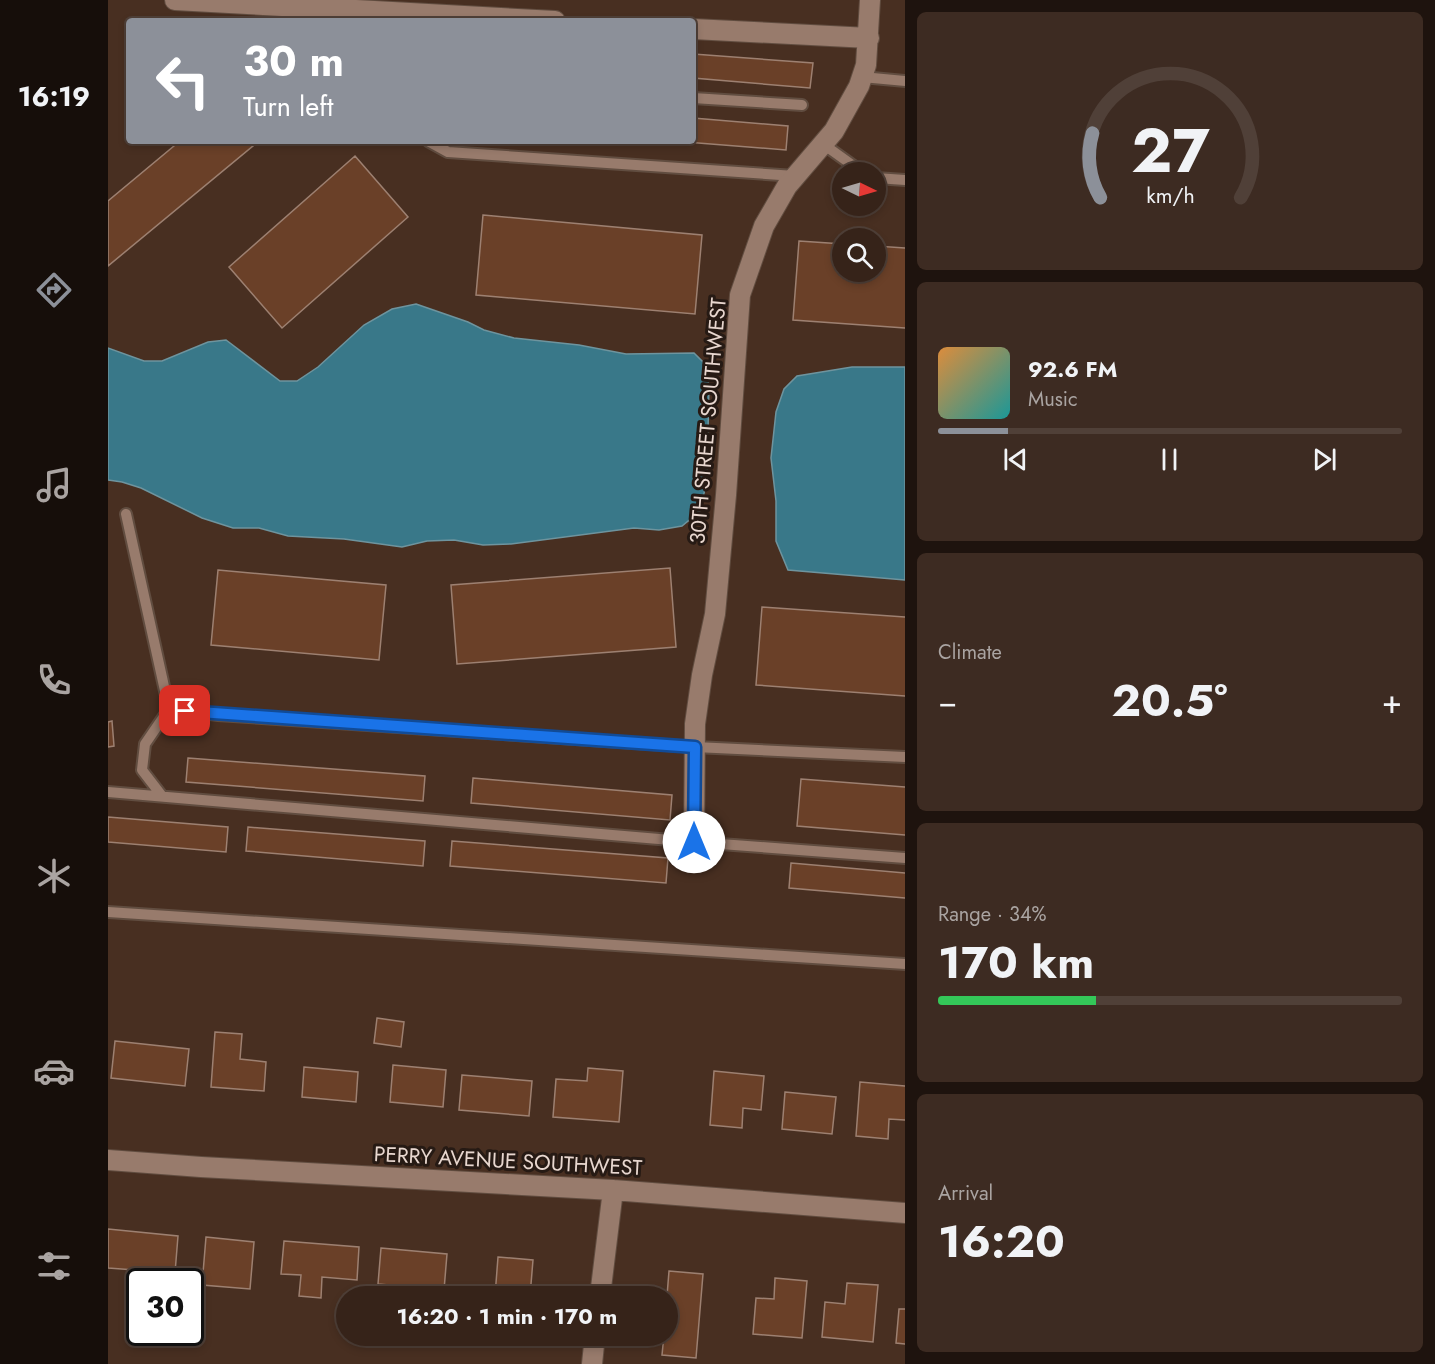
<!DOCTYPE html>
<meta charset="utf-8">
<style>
:root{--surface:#362319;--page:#3d2b22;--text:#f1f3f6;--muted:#aaa4a2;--line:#504038;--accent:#8c9099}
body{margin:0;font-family:Jost,sans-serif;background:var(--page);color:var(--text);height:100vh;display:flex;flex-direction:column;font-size:22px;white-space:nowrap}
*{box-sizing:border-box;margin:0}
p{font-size:20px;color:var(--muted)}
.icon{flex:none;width:33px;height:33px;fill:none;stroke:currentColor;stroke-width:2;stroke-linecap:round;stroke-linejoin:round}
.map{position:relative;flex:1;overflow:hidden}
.drawer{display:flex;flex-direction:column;gap:12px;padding:12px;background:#1e130e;width:530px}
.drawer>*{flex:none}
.top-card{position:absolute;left:18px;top:18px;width:570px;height:126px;border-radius:6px;box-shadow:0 3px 9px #0003,0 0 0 2px var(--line);background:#8c9099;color:#fff;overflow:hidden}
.needle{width:39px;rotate:95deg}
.buttons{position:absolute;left:724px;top:162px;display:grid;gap:12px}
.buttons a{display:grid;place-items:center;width:54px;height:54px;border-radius:50%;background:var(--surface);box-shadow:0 3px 9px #0003,0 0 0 2px var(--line);font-size:30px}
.speed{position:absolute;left:18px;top:1268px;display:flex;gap:12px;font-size:30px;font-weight:700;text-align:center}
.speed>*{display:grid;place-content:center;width:78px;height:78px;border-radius:50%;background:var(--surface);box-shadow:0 3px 9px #0003,0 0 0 2px var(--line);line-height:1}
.speed .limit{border:3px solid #111;border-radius:9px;background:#fff;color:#111}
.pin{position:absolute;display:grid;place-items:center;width:51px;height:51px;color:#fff;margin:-26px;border-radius:12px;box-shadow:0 3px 9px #0006}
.me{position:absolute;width:66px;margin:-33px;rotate:0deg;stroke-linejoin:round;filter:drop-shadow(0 0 4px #0008)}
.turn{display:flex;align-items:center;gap:21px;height:126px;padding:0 18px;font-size:27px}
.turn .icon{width:78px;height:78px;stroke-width:2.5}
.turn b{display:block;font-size:42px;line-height:51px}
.big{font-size:45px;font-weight:700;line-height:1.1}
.drawer .card{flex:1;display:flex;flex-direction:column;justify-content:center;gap:9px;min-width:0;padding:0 21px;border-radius:9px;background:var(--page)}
.drawer .dial{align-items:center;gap:0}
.dial svg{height:156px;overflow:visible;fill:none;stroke:var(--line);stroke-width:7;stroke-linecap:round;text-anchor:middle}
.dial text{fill:var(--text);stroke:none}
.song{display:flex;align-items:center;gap:18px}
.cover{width:72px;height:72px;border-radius:9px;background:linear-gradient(135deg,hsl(30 70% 55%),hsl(180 70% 35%))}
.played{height:6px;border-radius:3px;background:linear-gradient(90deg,var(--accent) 15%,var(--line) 15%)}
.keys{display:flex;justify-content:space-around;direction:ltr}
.heat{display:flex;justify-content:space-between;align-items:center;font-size:33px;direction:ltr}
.charge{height:9px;border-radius:4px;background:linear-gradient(90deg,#34c759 34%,var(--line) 0)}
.trip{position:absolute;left:228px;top:1286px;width:342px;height:60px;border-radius:30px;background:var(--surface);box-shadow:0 3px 9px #0003,0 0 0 2px var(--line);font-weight:700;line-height:60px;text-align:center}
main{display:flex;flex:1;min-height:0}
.tab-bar{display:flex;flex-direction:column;width:108px;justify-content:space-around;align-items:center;background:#160e0a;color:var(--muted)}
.tab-bar .icon{width:42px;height:42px}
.tab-bar .current{color:var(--accent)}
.tab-bar b{font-size:27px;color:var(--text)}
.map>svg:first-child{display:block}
.water{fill:#397889;stroke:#6e949e;stroke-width:1.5}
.building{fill:#6a4028;stroke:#9d8071;stroke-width:1.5}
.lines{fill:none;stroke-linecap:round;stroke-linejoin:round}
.service-casing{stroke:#614d40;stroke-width:14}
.minor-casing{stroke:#614d40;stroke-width:22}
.service{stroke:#987b6c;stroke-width:10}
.minor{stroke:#987b6c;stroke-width:20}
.route-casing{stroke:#114b97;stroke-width:15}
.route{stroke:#1a73e8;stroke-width:10}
.labels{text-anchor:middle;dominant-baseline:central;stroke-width:6;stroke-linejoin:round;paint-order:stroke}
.street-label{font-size:21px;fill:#e8d7cf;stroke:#261a14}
</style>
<main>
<nav class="tab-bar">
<b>16:19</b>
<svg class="icon current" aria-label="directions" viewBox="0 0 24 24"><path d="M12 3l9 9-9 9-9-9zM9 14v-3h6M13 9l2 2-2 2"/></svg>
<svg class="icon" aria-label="music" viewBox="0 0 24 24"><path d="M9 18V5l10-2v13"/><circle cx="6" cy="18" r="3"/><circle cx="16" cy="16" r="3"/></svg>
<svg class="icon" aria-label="phone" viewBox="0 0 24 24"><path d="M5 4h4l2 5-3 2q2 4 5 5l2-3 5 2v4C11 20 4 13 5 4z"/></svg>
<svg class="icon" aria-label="climate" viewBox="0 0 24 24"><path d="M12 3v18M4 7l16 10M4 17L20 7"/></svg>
<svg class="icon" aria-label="car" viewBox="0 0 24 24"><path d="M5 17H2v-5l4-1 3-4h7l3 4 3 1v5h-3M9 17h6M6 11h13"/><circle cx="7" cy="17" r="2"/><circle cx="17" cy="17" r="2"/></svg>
<svg class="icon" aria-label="filters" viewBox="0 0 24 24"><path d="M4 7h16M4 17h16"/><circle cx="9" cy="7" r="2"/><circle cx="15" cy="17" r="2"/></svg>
</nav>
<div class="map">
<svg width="798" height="1364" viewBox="0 0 798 1364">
<rect width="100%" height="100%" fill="#482f21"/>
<path class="water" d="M308 304 360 322 376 330 406 338 471 345 518 354 586 353 595 362 601 385 599 480 592 511 574 526 551 530 526 528 403 544 375 545 346 540 319 541 294 547 236 539 180 536 151 528H125L94 518 33 488 14 482 0 480V348L36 361H54L100 342 118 340 172 381H189L210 367 256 325 284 309Z
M744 367H797V580L680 570 668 541V501L663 458 668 412 676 389 689 376Z"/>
<path class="building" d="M585 54 705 63 702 88 585 78Z
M585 118 680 126 678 150 565 141H585Z
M72 141H151L0 266V201Z
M247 156 300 217 174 328 121 267Z
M375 215 594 235 587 314 368 295Z
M691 241 735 244V272H768V246L798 248V328L685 320Z
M562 568 568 647 349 664 343 585Z
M110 570 278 585 271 660 103 645Z
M654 607 798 617V696L648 685Z
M4 721 6 746 0 747V722Z
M80 758 317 776 315 801 78 782Z
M365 778 564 795 562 820 363 803Z
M693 779 798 787V835L689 826Z
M0 817 120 827 118 852 0 842Z
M140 827 317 841 315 866 138 851Z
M344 841 560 858 558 883 342 866Z
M683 863 798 873V898L681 888Z
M269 1018 296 1022 293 1047 266 1043Z
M107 1032 134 1034 132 1059 158 1062 156 1091 103 1087Z
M7 1041 81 1049 77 1086 3 1078Z
M285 1065 338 1070 335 1107 282 1102Z
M196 1067 250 1072 248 1102 194 1097Z
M480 1068 515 1071 511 1122 445 1117 448 1079 479 1081Z
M606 1071 656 1076 653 1110 635 1108 634 1128 602 1125Z
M354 1075 424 1081 421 1116 351 1110Z
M752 1082 798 1086V1120L781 1119 780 1139 748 1136Z
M677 1092 728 1097 724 1134 674 1129Z
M0 1229 70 1236 67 1273 0 1268Z
M98 1237 146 1242 142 1289 94 1285Z
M176 1241 251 1247 249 1280 214 1277 213 1298 191 1296 193 1275 173 1274Z
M273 1248 339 1254 336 1290 270 1284Z
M390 1257 425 1260 422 1296H387Z
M561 1271 595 1274 588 1358 554 1355 556 1335H560L559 1296Z
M667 1278 699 1281 694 1338 645 1334 648 1298 666 1299Z
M739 1283 770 1285 765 1342 714 1337 717 1302 737 1304Z
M791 1309H798V1344L788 1343Z
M384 1335H418V1341L383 1338Z"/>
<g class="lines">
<g class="service-casing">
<path id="service" d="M754 77 798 81
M585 98 694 105
M320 141 340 152 687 176
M715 144 754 172
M768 178 798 180
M18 514 61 709 110 715 587 747 798 757
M0 792 586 842 798 858
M54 796 34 770 37 744 61 709
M0 912 798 964"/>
</g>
<g class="minor-casing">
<path id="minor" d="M67 0 447 21
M585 29 761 38
M586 842 587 724 594 675 607 614 618 495 632 295 656 226 679 186 726 131 751 86 758 65 762 0
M0 1160 93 1167 505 1190 798 1213
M492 1296 505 1190
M484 1364 487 1335"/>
</g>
<use href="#service" class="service"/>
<use href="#minor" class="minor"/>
</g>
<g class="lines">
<g class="route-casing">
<path id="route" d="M77 711 587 747 586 842"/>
</g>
<use href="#route" class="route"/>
</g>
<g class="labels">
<g class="street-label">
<text transform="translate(600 421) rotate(-85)">30TH STREET SOUTHWEST</text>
<text transform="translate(400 1161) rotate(3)">PERRY AVENUE SOUTHWEST</text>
</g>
</g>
</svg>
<div class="buttons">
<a><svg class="needle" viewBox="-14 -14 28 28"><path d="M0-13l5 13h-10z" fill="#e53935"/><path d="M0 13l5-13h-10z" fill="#aaa4a2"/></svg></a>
<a><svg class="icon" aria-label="search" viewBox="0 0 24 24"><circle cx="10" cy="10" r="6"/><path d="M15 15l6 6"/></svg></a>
</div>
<div class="speed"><div class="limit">30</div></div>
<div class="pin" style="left:77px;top:711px;background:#d93025"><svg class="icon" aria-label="arrive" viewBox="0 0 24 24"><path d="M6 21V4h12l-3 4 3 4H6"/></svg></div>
<svg class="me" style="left:586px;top:842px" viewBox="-20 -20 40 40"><circle r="19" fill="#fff"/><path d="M0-13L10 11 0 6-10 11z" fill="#1a73e8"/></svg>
<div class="trip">16:20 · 1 min · 170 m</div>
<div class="top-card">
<div class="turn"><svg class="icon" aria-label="left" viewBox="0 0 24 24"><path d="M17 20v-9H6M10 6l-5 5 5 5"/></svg><div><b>30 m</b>Turn left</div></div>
</div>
</div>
<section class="drawer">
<div class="card dial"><svg viewBox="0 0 100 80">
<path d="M14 69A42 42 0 1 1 86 69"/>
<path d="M14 69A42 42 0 0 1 10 36" stroke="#8c9099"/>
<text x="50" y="56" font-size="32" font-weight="700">27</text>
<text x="50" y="72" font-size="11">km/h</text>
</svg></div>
<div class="card">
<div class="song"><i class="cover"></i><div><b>92.6 FM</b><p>Music</p></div></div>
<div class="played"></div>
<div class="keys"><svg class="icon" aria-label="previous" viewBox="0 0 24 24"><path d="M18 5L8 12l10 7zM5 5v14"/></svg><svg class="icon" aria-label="pause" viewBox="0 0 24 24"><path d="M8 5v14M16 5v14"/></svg><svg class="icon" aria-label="next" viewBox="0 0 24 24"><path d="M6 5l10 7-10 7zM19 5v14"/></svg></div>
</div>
<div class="card"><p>Climate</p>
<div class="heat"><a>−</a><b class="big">20.5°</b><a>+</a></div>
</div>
<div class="card"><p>Range · 34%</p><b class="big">170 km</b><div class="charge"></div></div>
<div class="card"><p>Arrival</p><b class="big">16:20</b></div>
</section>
</main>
